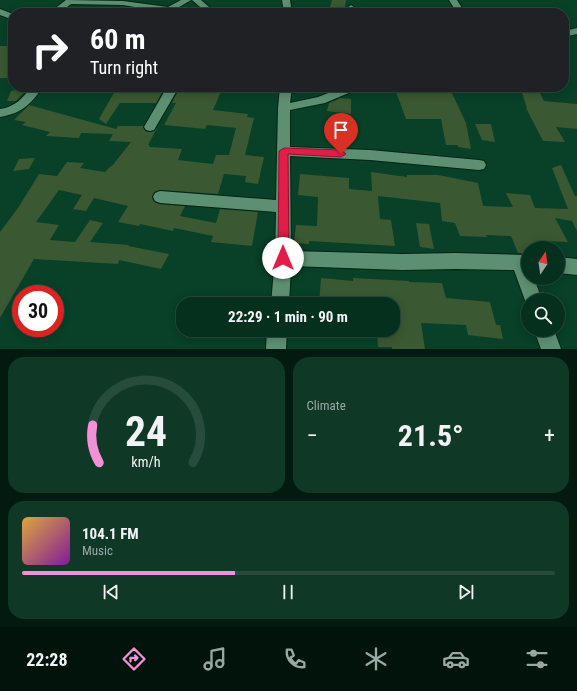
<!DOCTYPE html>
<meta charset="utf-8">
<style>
:root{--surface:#06301e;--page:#0f3827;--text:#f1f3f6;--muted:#98a9a4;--line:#274b3c;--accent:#f391d6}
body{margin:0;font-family:"Roboto Condensed",sans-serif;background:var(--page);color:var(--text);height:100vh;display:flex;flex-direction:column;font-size:15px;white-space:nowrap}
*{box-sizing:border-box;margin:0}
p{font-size:13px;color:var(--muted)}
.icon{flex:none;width:22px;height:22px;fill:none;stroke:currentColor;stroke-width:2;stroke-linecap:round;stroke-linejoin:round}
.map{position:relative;height:349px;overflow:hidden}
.drawer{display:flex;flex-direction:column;gap:8px;padding:8px;background:#031a10;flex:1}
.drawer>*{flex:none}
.banner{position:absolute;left:8px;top:8px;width:561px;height:84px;border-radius:16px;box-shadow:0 2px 10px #0003,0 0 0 1px var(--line);background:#202124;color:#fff;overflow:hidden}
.needle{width:26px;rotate:13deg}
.buttons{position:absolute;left:521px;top:241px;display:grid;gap:8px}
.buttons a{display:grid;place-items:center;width:44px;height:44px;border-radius:50%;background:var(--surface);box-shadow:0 2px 10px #0003,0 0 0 1px var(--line);font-size:20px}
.speed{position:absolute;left:12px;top:285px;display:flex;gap:8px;font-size:20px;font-weight:700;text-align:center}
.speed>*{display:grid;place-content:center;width:52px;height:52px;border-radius:50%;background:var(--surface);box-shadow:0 2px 10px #0003,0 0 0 1px var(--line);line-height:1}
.speed .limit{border:6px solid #d22;background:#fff;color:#111}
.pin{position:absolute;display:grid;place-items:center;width:34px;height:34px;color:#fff;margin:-41px -17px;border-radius:50% 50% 50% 0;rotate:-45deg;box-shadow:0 0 4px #0007}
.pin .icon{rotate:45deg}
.me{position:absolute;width:44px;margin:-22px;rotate:0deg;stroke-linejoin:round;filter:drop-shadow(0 0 3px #0008)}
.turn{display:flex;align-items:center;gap:14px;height:84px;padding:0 16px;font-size:18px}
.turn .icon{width:52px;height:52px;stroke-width:2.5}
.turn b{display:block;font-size:28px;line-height:34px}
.big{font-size:30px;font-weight:700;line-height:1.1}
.drawer .card{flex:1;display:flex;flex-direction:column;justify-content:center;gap:6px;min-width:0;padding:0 14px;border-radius:16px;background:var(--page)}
.drawer .dial{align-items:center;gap:0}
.dial svg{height:104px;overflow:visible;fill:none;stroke:var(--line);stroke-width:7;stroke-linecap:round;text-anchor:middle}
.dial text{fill:var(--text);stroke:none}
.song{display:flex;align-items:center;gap:12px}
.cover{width:48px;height:48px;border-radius:6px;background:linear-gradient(135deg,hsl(40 70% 55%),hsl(290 70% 35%))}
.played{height:4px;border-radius:2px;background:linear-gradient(90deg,var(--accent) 40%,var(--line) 40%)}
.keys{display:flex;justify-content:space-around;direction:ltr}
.heat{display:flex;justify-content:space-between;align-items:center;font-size:22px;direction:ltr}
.drawer .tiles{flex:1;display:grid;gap:8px;grid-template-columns:1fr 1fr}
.card:last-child{grid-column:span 2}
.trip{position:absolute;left:176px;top:297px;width:224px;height:40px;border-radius:16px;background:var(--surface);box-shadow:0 2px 10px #0003,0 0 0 1px var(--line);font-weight:700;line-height:40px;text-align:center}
.tab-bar{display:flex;height:64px;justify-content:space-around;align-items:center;background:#02130c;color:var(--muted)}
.tab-bar .icon{width:28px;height:28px}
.tab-bar .current{color:var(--accent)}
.tab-bar b{font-size:18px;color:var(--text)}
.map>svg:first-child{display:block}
.building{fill:#3a5832}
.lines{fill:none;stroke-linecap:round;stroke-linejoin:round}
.minor-casing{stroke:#002513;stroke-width:2}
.minor{fill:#5d9073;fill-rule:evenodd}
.route{fill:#e11d48;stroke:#92132f}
</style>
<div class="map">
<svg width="577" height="349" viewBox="0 0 577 349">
<rect width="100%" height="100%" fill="#084028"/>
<path class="building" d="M332 0H346L344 13H328Z
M0 46H13V78H0Z
M136 87H165L156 103H120L106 124 99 119 115 91H134Z
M180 87H223L213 110 248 114 247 117 254 118 245 155 264 157 258 184 245 182 246 176 224 174 218 194 160 190 154 192 152 198 154 202 159 204 185 206 180 216 216 223 220 209 258 212 252 246 211 242 213 236 174 228 173 231 140 224 139 226 118 222 128 206 94 198 86 211 73 209 82 195 59 190 36 222 59 225 50 240 75 242 90 220 103 223 90 242 129 245 128 246 169 254 161 269 119 260 118 264 34 259 0 318V232L18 208 39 174 57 176 67 162 84 163 80 168 105 172 111 166H112L131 142 109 141 113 134 81 133 79 138 46 136 50 132 22 125 26 122 14 120 29 105 116 129 118 126H143L145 131 150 132 154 131 157 128 148 145H150L149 147 182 149 178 160 213 164 216 155H229L236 128 207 125 205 129 164 125 176 103H172Z
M415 87H449L466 123 471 149 458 147V145H446L441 119H406L395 89 416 90Z
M520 87H537L544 101 577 104V129L556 127 565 142 543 141 526 108H527Z
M28 88 16 101H7L11 91Z
M340 98 351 99V114L327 111 329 103Z
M475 124H491L495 142 482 140Z
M35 158 29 169 13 171 19 159Z
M561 165 575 196H577V231L572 221 555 218 568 242 545 241 547 244H538L540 248H528V254L518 253 511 236 486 235 487 237 460 236 455 223 442 221 440 203 378 196 380 219 391 220 395 246 309 241V244L294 243 296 225 317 226 318 197 298 195 300 174 349 178V189L372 191 371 172 407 177V175H438L478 183 483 206 513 207 506 193 530 195 535 208 568 209 552 168Z
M416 223 429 224 434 249 420 247Z
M321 278 353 281V278L409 281V282L442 283 446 298 490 302 496 325H500L503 339 468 335 466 325 421 323 425 349H392V347H378L377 330H393V304H319Z"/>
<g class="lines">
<g class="minor-casing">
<path id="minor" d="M66 0 123 1 168 7 181 0H191L169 13 123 5 71 4 59 13H49Z
M192 0H201L216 13H207Z
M282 0H290L292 13H284Z
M449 0H457L465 13H457Z
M351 5 355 8V13H347V8Z
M0 9 13 14V20L0 15Z
M577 28V34L564 37V31Z
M31 87H43C30 105 22 113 0 117V109C15 107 23 98 31 87Z
M167 87H179L154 130 150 131 146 130 144 127Z
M280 87H292L290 103 318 97 344 87H360L358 89 325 103 290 110V147L370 150 479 160 484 161 486 165 484 169 479 170 370 160 290 156 291 251 402 254 456 253 528 255V278H534L542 300H528V307L527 306 514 270 456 269 402 270 291 266 289 304H271L275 258 276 212 160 203 155 201 153 197 155 193 160 191 276 200 278 108Z
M558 257 577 259V275L558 273Z
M267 330H287L286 349H266Z
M534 330H554L561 349H541Z"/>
</g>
<use href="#minor" class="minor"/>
</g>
<path class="route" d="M284 148 341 150 346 154 341 157 288 154 289 258 287 262 283 263 279 262 278 258 279 151Z"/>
</svg>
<div class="buttons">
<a><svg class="needle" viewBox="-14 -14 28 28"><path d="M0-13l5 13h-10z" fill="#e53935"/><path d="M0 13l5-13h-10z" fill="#98a9a4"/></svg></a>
<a><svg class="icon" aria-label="search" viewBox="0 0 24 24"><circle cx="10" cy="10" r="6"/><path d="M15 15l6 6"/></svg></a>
</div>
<div class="speed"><div class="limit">30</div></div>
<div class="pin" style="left:341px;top:154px;background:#d93025"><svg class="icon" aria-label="arrive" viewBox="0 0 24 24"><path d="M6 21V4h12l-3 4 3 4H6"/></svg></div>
<svg class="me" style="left:283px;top:258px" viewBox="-20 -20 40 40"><circle r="19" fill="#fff"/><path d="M0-13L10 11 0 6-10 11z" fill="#e11d48"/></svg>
<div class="trip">22:29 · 1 min · 90 m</div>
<div class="banner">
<div class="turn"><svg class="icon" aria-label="right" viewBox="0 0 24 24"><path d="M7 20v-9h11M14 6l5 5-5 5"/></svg><div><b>60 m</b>Turn right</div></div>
</div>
</div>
<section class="drawer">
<div class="tiles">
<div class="card dial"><svg viewBox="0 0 100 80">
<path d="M14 69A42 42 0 1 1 86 69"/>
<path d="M14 69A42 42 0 0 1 9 40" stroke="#f391d6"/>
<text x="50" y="56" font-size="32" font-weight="700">24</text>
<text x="50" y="72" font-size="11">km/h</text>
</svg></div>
<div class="card"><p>Climate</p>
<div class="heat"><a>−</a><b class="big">21.5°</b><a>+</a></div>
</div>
<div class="card">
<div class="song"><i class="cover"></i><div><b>104.1 FM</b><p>Music</p></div></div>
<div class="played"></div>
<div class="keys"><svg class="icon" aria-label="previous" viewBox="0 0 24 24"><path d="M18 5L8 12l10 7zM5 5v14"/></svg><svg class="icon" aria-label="pause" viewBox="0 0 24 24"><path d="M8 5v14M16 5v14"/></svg><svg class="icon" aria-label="next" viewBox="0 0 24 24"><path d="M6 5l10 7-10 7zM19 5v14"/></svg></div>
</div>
</div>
</section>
<nav class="tab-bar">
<b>22:28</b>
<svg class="icon current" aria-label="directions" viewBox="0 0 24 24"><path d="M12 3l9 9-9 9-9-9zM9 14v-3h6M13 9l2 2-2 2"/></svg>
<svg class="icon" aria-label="music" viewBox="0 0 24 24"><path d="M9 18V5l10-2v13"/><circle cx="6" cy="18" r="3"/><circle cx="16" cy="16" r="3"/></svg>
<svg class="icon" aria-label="phone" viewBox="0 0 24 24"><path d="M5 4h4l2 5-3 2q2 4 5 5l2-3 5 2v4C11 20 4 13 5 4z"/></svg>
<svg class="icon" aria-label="climate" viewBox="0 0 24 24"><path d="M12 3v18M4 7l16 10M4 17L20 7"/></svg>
<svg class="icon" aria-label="car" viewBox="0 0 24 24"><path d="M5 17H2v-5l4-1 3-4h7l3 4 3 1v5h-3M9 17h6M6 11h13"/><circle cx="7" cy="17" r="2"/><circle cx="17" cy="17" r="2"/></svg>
<svg class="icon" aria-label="filters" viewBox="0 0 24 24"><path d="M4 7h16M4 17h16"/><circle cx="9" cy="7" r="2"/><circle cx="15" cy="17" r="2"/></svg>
</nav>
